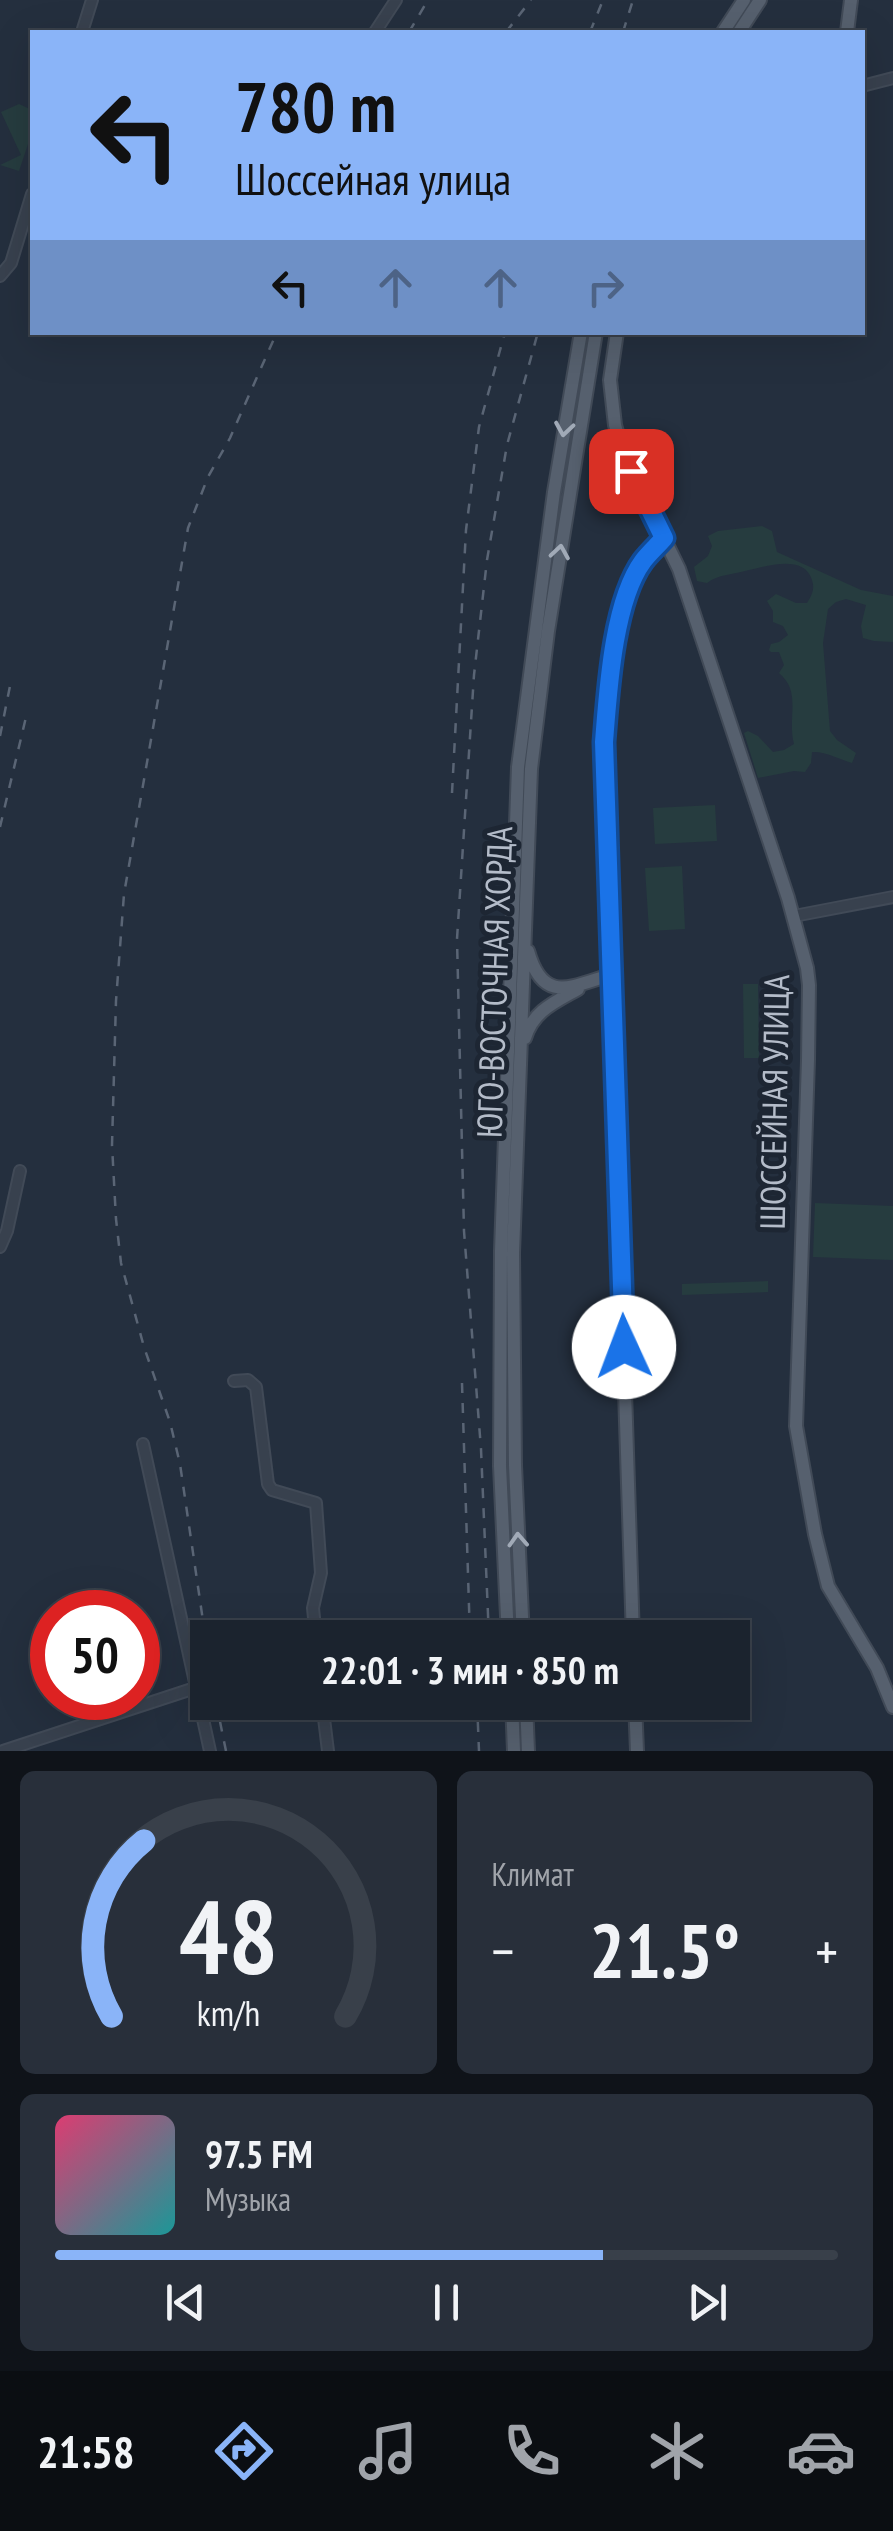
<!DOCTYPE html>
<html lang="ru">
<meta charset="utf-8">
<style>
:root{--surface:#1b232e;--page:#282f3a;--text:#f1f3f6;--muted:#a0a4aa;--line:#39404a;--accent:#8ab4f8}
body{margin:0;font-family:"PT Sans Narrow",sans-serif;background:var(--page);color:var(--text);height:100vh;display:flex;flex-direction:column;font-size:38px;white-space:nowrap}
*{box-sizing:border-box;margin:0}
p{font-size:32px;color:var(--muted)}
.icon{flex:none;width:55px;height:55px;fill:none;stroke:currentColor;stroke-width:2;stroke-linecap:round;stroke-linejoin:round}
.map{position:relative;height:1751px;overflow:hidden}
.drawer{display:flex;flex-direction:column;gap:20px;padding:20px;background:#0f1319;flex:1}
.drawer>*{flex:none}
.guide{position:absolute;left:30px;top:30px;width:835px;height:305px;border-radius:0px;box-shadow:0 10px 40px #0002,0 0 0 2px var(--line);background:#8ab4f8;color:#111;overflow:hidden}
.speed{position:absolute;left:30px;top:1590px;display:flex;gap:20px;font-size:50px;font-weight:700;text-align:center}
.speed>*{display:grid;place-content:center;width:130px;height:130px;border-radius:50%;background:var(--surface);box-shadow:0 10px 40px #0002,0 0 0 2px var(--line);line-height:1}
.speed .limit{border:15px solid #d22;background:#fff;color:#111}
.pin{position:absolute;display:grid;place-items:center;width:85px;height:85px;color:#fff;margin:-42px;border-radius:20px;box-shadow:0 5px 15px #0006}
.me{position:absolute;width:110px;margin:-55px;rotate:358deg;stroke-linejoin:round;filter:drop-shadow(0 0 8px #0008)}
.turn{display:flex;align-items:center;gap:35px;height:210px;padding:0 40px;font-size:45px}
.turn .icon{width:130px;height:130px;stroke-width:2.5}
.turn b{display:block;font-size:70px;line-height:85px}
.lanes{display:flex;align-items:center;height:95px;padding:0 40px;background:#0003;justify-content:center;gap:50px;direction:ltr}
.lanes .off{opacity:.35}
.big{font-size:75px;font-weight:700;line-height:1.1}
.drawer .widget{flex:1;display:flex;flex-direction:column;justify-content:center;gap:15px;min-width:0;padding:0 35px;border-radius:15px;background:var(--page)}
.drawer .dial{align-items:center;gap:0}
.dial svg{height:260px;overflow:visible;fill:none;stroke:var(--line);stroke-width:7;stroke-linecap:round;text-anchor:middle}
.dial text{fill:var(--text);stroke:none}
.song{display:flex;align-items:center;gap:30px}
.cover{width:120px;height:120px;border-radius:15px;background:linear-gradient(135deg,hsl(340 70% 55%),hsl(180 70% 35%))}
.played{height:10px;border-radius:5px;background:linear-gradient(90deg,var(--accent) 70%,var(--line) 70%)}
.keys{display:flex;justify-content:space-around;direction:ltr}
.heat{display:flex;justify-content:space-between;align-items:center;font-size:55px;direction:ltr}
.drawer .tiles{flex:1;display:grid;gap:20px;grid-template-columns:1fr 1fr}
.widget:last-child{grid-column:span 2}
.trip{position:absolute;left:190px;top:1620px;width:560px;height:100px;border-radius:0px;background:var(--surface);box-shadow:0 10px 40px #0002,0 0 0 2px var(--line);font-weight:700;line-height:100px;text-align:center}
.dock{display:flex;height:160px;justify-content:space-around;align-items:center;background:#0b0e12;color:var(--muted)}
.dock .icon{width:70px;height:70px}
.dock .current{color:var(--accent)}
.dock b{font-size:45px;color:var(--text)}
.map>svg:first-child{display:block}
.green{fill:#263c3f}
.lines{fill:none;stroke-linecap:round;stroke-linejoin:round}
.minor-casing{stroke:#414a57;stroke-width:14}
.major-casing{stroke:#414a57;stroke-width:16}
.minor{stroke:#38414e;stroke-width:10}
.major{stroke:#56606e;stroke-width:12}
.rail{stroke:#5a6575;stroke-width:2.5;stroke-dasharray:10 10;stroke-linecap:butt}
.oneway{stroke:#a1aab7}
.route-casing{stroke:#114b97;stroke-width:25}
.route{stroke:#1a73e8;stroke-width:18}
.labels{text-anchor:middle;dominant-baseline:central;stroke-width:10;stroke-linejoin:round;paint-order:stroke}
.street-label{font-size:35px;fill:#b4bcc9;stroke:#1d2633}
</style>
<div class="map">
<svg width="893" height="1751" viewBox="0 0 893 1751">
<rect width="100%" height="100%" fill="#242f3e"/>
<path class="green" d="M19 104 32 110V132L19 171 0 165 21 155 1 112Z
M762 526 772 531 777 552 861 590 893 596V642L874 641 863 638 861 626 866 605 846 599 836 602 828 609 823 643 830 731 837 740 856 753 852 763C839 759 825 751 812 752L811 763 805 772 794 771 758 778 744 733 748 731 758 736 773 752 784 750 794 744C787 717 802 692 779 673L784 665 779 652H771L769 650 771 644 779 642 788 635 783 626 773 622V611L767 601 776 594 796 603H807C812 595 815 589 812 580 804 553 764 567 745 571 731 575 719 574 707 583L697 581 694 567 708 556 712 546 708 536 718 531Z
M715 805 717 841 655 844 653 808Z
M682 866 685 929 649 931 645 868Z
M743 984H758L759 1058H744Z
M815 1203 893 1206V1260L813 1257Z
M768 1281V1292L682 1295V1284Z"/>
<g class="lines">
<g class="minor-casing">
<path id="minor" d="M82 32 92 0
M375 32 396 0
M862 86 893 78
M0 276 11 263 32 194
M794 916 893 897
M0 1247 7 1231 20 1171
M234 1381 248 1380 256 1387 268 1484 272 1490 316 1503 321 1573 313 1608 316 1638
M143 1444 210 1751
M322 1702 328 1751
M3 1751 195 1688"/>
</g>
<g class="major-casing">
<path id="major" d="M723 32 744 0
M739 32 760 0
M847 32 851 0
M617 332 610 380 615 425 623 454 679 569 788 898 807 968 809 985 808 1060 796 1426 815 1534 828 1586 877 1668 893 1707
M528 951C543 1004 570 987 610 975
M525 1038C533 1011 555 1002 578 989
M508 1638 500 1466 501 1251 518 767 554 492 581 332
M523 1638 515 1465 513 1253 531 769 548 631 596 332
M633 1638 604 742C608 692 613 603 642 562 648 554 657 546 664 539
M512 1702 514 1751
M526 1702 528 1751
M635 1702 637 1751"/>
</g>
<use href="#minor" class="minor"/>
<use href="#major" class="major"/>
<path class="rail" d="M409 32 428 0
M506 32 531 0
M590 32 603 0
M623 32 633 0
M0 736 11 681
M452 793 466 530 479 427 505 332
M0 827 26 717
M462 1383 470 1638
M489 1638 481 1449 464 1231 457 939 474 675 487 560 507 445 538 332
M208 1655 180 1464 170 1422 144 1347 121 1263 116 1219 112 1145 116 1001 124 894 188 528 208 477 230 438 277 332
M216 1702 226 1751
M477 1702 479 1751"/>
</g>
<defs><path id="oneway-chevron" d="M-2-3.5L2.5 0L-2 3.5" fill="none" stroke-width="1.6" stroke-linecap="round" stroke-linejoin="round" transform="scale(2.5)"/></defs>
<g class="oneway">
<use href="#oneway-chevron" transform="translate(564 429) rotate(99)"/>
<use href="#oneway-chevron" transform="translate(560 552) rotate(-81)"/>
<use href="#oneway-chevron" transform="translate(518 1540) rotate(-93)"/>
</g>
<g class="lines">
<g class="route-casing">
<path id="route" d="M624 1347 604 742C608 692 613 602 643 561 649 553 657 546 664 538L631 471"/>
</g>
<use href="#route" class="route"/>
</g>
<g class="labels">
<g class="street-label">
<text transform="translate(494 982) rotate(-88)">ЮГО-ВОСТОЧНАЯ ХОРДА</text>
<text transform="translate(774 1102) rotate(-89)">ШОССЕЙНАЯ УЛИЦА</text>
</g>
</g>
</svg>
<div class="speed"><div class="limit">50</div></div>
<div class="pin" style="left:631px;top:471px;background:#d93025"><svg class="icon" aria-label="arrive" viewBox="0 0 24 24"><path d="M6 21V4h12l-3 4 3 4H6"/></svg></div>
<svg class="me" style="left:624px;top:1347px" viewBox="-20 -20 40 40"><circle r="19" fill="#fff"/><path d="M0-13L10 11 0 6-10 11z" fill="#1a73e8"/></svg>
<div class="trip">22:01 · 3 мин · 850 m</div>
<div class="guide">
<div class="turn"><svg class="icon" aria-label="left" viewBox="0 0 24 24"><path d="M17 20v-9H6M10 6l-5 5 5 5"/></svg><div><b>780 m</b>Шоссейная улица</div></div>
<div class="lanes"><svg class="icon" aria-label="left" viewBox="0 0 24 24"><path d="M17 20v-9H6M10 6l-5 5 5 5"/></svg><svg class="icon off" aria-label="ahead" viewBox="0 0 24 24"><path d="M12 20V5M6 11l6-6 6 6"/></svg><svg class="icon off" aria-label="ahead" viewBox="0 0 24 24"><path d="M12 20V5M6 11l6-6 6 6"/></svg><svg class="icon off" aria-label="right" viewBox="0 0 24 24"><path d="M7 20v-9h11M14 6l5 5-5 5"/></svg></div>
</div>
</div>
<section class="drawer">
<div class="tiles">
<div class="widget dial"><svg viewBox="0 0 100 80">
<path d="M14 69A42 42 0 1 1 86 69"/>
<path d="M14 69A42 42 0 0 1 24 15" stroke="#8ab4f8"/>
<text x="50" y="56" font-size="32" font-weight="700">48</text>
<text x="50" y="72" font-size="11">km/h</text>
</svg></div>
<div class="widget"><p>Климат</p>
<div class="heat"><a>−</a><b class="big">21.5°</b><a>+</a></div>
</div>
<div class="widget">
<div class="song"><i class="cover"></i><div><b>97.5 FM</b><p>Музыка</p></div></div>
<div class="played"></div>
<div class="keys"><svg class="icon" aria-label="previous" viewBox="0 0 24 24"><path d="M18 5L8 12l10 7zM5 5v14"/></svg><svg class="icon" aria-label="pause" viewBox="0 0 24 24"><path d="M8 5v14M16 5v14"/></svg><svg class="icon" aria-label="next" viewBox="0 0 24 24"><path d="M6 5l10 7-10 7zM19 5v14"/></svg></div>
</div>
</div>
</section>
<nav class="dock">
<b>21:58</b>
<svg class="icon current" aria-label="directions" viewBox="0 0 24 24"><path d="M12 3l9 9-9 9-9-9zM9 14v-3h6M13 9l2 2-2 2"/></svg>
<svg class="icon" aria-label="music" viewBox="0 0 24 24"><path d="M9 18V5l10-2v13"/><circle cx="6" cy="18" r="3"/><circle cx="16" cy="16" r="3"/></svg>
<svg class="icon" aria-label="phone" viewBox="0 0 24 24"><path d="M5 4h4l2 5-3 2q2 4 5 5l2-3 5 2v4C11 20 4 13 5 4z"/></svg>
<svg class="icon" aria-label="climate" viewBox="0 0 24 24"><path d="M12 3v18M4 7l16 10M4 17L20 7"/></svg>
<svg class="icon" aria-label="car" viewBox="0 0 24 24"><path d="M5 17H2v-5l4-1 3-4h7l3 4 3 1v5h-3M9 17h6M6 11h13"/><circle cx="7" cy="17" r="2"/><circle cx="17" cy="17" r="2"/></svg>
</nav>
